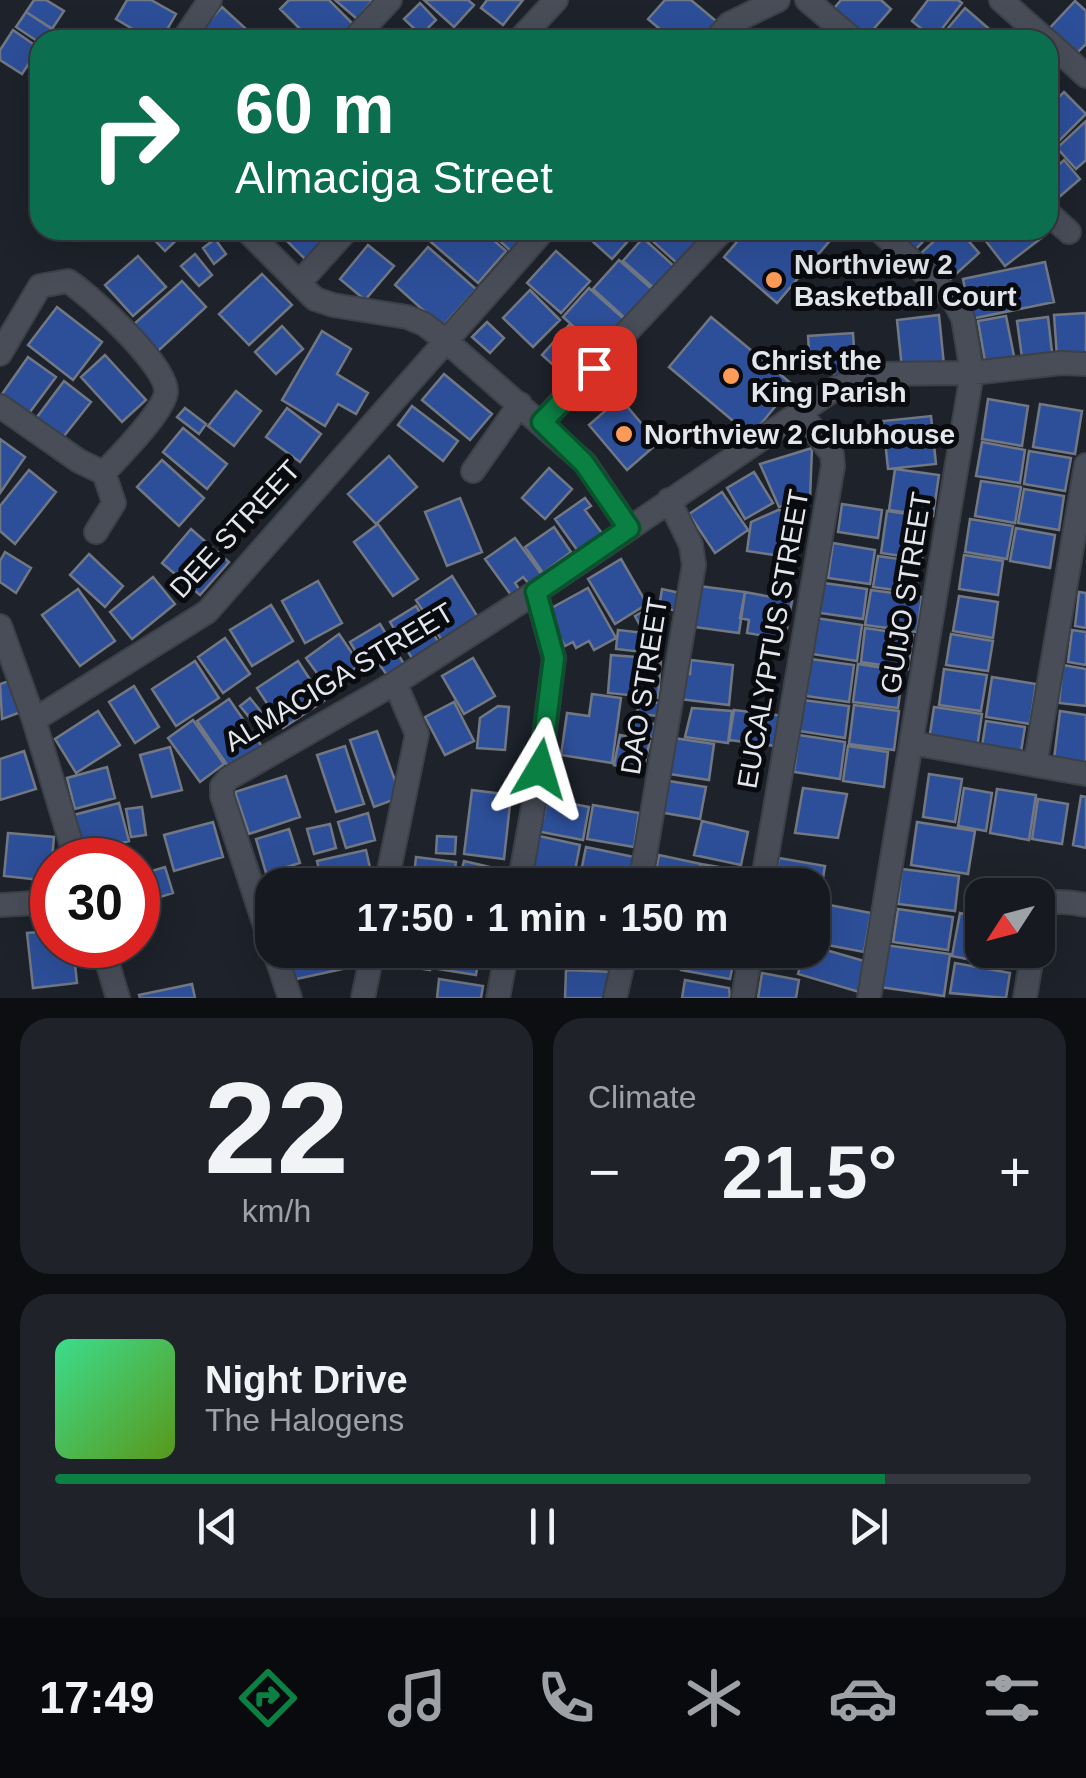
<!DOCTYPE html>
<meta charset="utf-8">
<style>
:root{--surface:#161a20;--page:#1f2329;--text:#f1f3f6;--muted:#9ea1a5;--line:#35383e;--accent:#0b8043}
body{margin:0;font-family:Arial,sans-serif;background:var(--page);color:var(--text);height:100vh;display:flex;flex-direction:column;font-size:38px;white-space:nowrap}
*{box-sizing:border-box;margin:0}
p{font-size:32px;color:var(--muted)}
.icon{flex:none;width:55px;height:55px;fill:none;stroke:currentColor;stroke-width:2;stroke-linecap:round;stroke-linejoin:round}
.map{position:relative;height:998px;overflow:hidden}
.details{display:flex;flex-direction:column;gap:20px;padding:20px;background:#0c0e12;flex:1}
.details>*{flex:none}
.top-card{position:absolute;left:30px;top:30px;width:1028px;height:210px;border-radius:30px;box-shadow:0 10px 40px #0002,0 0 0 2px var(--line);background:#0b6e4f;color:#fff;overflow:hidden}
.needle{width:65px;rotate:234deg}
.controls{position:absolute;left:965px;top:878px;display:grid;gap:20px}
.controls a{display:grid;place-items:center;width:90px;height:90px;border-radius:20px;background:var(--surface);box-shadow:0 10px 40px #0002,0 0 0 2px var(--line);font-size:50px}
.speed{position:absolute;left:30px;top:838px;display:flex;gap:20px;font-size:50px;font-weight:700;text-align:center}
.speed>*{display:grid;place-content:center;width:130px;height:130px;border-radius:50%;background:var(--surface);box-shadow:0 10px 40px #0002,0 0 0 2px var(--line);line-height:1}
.speed .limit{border:15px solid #d22;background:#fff;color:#111}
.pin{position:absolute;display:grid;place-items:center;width:85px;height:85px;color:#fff;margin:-42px;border-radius:20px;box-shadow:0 5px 15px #0006}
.me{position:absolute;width:110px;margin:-55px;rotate:7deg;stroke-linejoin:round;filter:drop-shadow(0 0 8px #0008)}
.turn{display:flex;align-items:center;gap:35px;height:210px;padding:0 40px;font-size:45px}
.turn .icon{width:130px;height:130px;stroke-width:2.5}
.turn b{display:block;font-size:70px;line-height:85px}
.big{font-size:75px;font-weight:600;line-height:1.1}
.details .card{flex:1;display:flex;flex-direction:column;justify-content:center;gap:15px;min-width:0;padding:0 35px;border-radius:30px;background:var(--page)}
.details .dial{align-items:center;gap:0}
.dial b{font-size:130px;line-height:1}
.song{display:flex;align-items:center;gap:30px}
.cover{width:120px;height:120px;border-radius:15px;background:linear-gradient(135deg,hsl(150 70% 55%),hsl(90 70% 35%))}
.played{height:10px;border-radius:5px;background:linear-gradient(90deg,var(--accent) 85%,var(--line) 85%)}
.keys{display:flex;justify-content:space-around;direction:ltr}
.heat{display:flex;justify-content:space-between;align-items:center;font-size:55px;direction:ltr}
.details .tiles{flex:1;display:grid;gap:20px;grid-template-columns:1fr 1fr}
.card:last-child{grid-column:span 2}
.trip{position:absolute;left:255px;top:868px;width:575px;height:100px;border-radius:30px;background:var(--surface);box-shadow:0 10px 40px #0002,0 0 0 2px var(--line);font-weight:600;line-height:100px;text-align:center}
.menu{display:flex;height:160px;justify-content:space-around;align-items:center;background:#090a0d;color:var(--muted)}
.menu .icon{width:70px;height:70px}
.menu .on{color:var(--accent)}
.menu b{font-size:45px;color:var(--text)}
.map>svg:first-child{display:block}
.building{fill:#2d4f99;stroke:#727883;stroke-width:2.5}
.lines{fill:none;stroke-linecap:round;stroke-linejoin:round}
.minor-casing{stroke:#3c4047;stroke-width:26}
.minor{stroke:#484d58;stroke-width:22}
.route-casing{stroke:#07532c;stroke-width:25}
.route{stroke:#0b8043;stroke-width:18}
.poi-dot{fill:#fe9b58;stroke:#090b0f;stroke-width:4}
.labels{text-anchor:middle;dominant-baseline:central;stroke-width:10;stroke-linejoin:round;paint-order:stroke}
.poi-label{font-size:28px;font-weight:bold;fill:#e3e7ed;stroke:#090b0f;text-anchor:start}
.street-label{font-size:28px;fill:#e3e7ed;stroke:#090b0f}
</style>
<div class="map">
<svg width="1086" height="998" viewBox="0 0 1086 998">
<rect width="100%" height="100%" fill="#1d222b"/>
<path class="building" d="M34 0H46L64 11 52 29 26 12Z
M127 0H151L176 14 161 40H151L116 19Z
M289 0H329L359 30 349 40H311L280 9Z
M335 0H373L357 19Z
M424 0H468L474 5 454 27Z
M487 0H523L503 25 481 8Z
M665 0H691L716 21 702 39 694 32 687 40H673L648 19Z
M841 0H881L891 9 864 40 830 13Z
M928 0H958L962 3 934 39 912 21Z
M1075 1 1086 11V44L1072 58 1046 32Z
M420 3 436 20 421 35 404 19Z
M222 7 258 40H197L194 38Z
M965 8 988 28 978 40H938Z
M26 12 56 31 50 40H40V43L16 27Z
M13 30 39 48 22 74 0 60V50Z
M1064 92 1086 114 1052 148 1048 143V108Z
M1086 121V160L1076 169 1057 148Z
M1064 160 1080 179 1051 204 1048 201V175Z
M145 230H187L165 251Z
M276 230H324L329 235 305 259Z
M441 230H482L506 251 478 283 431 242Z
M488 230H533L513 253Z
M580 230H634L636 232 612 259Z
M653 230H695L704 238 679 265 647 236Z
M747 230H839L777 303 724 257Z
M889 230H934L913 252Z
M946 230H959L979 253 946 283 920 254Z
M998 230H1040L1044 236 1005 266 985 240Z
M643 238 675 267 655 289 623 261Z
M215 239 226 254 214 264 203 248Z
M368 245 394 266 365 300 340 279Z
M428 247 476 289 442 327 395 285Z
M556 251 590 281 561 313 527 283Z
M195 254 212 275 199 286 181 266Z
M138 256 166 287 133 316 105 285Z
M619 260 653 290 627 320 593 289Z
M1045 262 1054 302 971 319 963 279Z
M262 274 292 305 249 345 219 314Z
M182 281 206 307 158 351 134 324Z
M589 288 624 319 597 348 563 317Z
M530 290 560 320 533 347 503 318Z
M57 307 102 342 73 380 28 345Z
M1086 313V355L1057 357 1054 315Z
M939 315 944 365 902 369 897 320Z
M1006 316 1015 361 986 367 978 321Z
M711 317 793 385 751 436 669 367Z
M1048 317 1053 361 1023 365 1017 321Z
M487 322 504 338 490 353 472 337Z
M569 325 598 351 571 381 542 355Z
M282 326 303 349 276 374 255 352Z
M322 331 351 349 337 374 368 393 356 414 338 404 325 426 282 400Z
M853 333 856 378 834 379V367L810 368 808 336Z
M105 355 146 400 122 422 81 377Z
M28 357 56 377 27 416 0 397Z
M444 374 492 414 470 440 422 400Z
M64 381 91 402 60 441 34 421Z
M236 391 261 411 234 446 208 426Z
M620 398 658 443 627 470 589 425Z
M988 399 1028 406 1022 446 982 439Z
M1040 404 1082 411 1075 454 1033 447Z
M412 406 458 441 443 461 398 425Z
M185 408 206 424 199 434 177 417Z
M287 408 321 434 300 462 266 437Z
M931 416 936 464 888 469 883 421Z
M183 428 227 464 207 489 163 452Z
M0 439 25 457 0 493Z
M982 442 1025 450 1020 483 976 476Z
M812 448 810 499 779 507 760 464Z
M1029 451 1071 458 1065 491 1024 484Z
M389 456 417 487 376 524 348 494Z
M162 460 204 498 179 526 137 487Z
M549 468 572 489 545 519 522 498Z
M895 469 939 475 933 516 889 510Z
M29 470 56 492 15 544 0 531V506Z
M754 472 773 503 745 519 727 488Z
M981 481 1021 487 1015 523 975 516Z
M1024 489 1064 496 1059 530 1018 523Z
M722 492 748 530 715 553 689 514Z
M460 498 482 552 447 566 425 512Z
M585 498 591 506 585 510 604 536 580 554 555 519Z
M842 504 882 510 878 538 838 532Z
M778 510 802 513 795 558 747 551 751 522Z
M887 511 928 517 922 559 881 553Z
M970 519 1013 526 1007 559 965 552Z
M378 524 418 579 393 596 354 542Z
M554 527 571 552 543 573 525 547Z
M1016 528 1055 535 1050 568 1010 561Z
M191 529 229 562 200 595 162 563Z
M515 538 542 575 529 584 523 577 515 583 524 596 516 602 485 559Z
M833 543 875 550 870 584 828 578Z
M5 552 31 568 16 593 0 582V561Z
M89 554 123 586 105 607 70 575Z
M964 555 1003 561 998 595 959 589Z
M878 556 920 562 916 593 873 587Z
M621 559 647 604 615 624 588 579Z
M452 576 481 622 445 645 416 600Z
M153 577 175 604 132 639 110 612Z
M318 581 342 623 305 643 282 601Z
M824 583 867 589 863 619 820 613Z
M699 586 745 592 739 633 694 627Z
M588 588 616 638 594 650 589 641 576 648 573 642 565 646 546 611Z
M78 589 115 641 80 666 42 615Z
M662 589 680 593 677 611 659 607Z
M871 590 922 597 917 632 865 625Z
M745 592 792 601 785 639 747 633 749 620 740 618Z
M1079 592 1086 593V628L1075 626Z
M959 596 998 602 993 638 953 631Z
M271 605 293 641 252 666 230 630Z
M416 606 439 643 413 660 390 622Z
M652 607 659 619 642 629 635 616Z
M816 618 862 625 857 661 812 654Z
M380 624 404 664 387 675 379 664 367 671 350 642Z
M865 628 913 635 908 669 861 662Z
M618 630 663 635 661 654 616 649Z
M1072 630 1086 632V665L1068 662Z
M339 634 360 665 327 687 306 658Z
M951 634 993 641 988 671 946 665Z
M225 638 250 674 223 693 198 657Z
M611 655 661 659 658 698 608 693Z
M473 658 495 696 464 714 442 676Z
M811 659 854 665 849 702 806 696Z
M691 660 733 665 729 705 679 699 682 673 690 674Z
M195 661 219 698 176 726 152 689Z
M298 661 324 701 283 728 257 688Z
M858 664 903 671 898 708 853 702Z
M1063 665 1086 669V706L1059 703Z
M944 669 987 675 981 711 939 705Z
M992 677 1036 684 1030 724 986 717Z
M9 681 21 712 2 719 0 684Z
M134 686 159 727 135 743 109 702Z
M592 694 621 698 612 763 561 755 567 713 589 716Z
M250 698 263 714 253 722 240 706Z
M229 699 263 748 230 769 197 721Z
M803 700 849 706 845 738 799 731Z
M639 701 660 703 658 716 637 714Z
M454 702 474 741 445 755 425 717Z
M854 705 899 711 894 750 849 744Z
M498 706 509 707 505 750 477 748 480 718Z
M934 707 982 714 977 748 929 740Z
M692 708 732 711 728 743 685 737Z
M734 710 785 716 782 747 729 740Z
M98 711 120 745 76 773 55 739Z
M1060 711 1086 715V763L1054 759Z
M193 720 224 764 200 782 168 738Z
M635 720 655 724 653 737 632 734Z
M986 721 1025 727 1020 758 981 752Z
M377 731 401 797 374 807 350 740Z
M620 735 650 741 643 771 614 765Z
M799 735 845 742 840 779 794 772Z
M674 738 714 744 709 780 669 774Z
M345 746 364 804 336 812 317 755Z
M848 746 888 752 884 787 843 781Z
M170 747 182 790 152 797 140 755Z
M24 751 36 789 0 800V759Z
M107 767 115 798 75 809 67 778Z
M929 774 962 779 955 822 923 817Z
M286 776 300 817 249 834 235 792Z
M663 780 706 787 700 819 658 812Z
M803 788 847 794 838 838 795 833Z
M964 788 992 793 986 831 958 826Z
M997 789 1036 795 1029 840 990 833Z
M472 790 511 795 504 859 464 854Z
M1081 796 1086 797V848L1073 845Z
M547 799 589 807 583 840 536 831 538 818 543 819Z
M1038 799 1068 804 1062 844 1032 839Z
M119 803 129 841 81 854 70 816Z
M593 805 639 813 634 847 587 839Z
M142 807 146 835 131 837 126 809Z
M368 813 375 840 346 848 338 822Z
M702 821 748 832 741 865 694 855Z
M213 822 223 857 174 871 164 835Z
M917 822 975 831 968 874 911 865Z
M330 824 336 848 314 854 307 829Z
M289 829 300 863 266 873 256 839Z
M8 833 54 837 50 881 4 876Z
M437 836 456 837 455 854 436 853Z
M539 836 580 845 574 876 533 867Z
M586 847 634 857 628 885 580 876Z
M366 850 371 872 322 883 317 861Z
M659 855 701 864 696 885H653Z
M416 857 456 862 453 885H413Z
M779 858 825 866 813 938 812 885H789L791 878 776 875Z
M464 861 498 869 494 885H458Z
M701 864 749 872 747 885H696Z
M165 867 173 893 138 904V875Z
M902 869 959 876 955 911 898 904Z
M311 870 315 885H272V909L269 910 262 881Z
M824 904 871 913 864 952 817 943Z
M898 909 953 917 948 950 893 942Z
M960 913 982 918V950H999L996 965 952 956Z
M52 931V945H73L77 983 33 988 27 933Z
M885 945 950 954 944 996 879 987Z
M812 946 868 962 859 992 798 974 805 950H812Z
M285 950H352L356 966 292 980Z
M387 950H433L430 970 385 963Z
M441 950H480L476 975 438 969Z
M520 950H615L614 964Z
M685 950H736L730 979 681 970Z
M955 963 1010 973 1006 998 950 993Z
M566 970 613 972 612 998H565Z
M762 973 799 980 796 998H758Z
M439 979 483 986 481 998H437Z
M685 980 729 988 730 998H682Z
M192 984 195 998H140L139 995Z"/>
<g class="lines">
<g class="minor-casing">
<path id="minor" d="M807 0 854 40
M1001 0 1046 40
M183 40 210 0
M353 40 390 0
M519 40 556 0
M715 40 729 24 778 0
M1048 41 1086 76
M1048 213 1069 232
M246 230 315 299 333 305 407 317 424 324 445 340 585 463 629 528
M299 283 347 230
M0 354 40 286 68 281C91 296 168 366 166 392 164 412 118 457 104 473
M0 406 79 461 104 473 114 503 96 532
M542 422 723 230
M473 471 520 404
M0 626 34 720 76 860
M34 720 207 612 544 230
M912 743 1086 774
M1035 765 1086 465
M386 885 417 734 395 683
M519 885 540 769 554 658 536 592
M640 885 694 565 691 545 669 500
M762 885 833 466 832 454 800 412
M0 905 52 902
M1038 921C1042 895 1067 902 1086 905
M102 945 118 998
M272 947 222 796V786L229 778 395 683 536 592 836 388 868 374 972 373 1061 363 1086 364
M274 950 290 998
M363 998 373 950
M498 998 507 950
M615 998 626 950
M743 998 751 950
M869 998 972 373 963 318 954 301 879 230
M1025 998 1033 950"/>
</g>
<use href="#minor" class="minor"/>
</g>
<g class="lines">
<g class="route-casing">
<path id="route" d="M540 769 554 658 536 592 629 528 584 463 542 422 594 368"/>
</g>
<use href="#route" class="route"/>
</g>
<g class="poi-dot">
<circle cx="774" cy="280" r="10"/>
<circle cx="731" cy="376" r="10"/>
<circle cx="624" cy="434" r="10"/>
</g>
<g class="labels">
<g class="poi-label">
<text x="794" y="264">Northview 2<tspan x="794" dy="32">Basketball Court</tspan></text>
<text x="751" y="360">Christ the<tspan x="751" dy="32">King Parish</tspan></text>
<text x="644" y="434">Northview 2 Clubhouse</text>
</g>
<g class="street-label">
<text transform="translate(235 529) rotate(-47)">DEE STREET</text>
<text transform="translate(906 593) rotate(-81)">GUIJO STREET</text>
<text transform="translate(773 639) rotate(-80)">EUCALYPTUS STREET</text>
<text transform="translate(339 677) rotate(-31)">ALMACIGA STREET</text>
<text transform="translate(644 686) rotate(-81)">DAO STREET</text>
</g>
</g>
</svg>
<div class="controls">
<a><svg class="needle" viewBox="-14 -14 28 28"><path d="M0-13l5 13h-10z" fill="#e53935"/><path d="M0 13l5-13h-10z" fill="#9ea1a5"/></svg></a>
</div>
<div class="speed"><div class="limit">30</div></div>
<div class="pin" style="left:594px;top:368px;background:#d93025"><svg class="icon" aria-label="arrive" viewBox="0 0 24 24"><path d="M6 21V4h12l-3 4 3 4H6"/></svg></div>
<svg class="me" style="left:540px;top:769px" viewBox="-20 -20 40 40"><path d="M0-17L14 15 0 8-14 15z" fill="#0b8043" stroke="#fff" stroke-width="4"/></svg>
<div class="trip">17:50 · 1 min · 150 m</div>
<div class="top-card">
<div class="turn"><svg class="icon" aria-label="right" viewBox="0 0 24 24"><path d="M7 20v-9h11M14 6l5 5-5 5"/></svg><div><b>60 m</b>Almaciga Street</div></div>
</div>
</div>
<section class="details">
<div class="tiles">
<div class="card dial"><b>22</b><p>km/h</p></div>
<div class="card"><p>Climate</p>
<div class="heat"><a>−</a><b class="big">21.5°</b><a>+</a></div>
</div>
<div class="card">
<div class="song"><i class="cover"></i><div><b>Night Drive</b><p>The Halogens</p></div></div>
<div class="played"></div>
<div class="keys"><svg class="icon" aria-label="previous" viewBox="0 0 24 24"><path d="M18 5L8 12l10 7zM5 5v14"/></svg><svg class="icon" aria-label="pause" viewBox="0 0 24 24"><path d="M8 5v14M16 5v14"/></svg><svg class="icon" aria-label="next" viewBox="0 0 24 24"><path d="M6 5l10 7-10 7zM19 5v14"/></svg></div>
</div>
</div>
</section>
<nav class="menu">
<b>17:49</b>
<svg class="icon on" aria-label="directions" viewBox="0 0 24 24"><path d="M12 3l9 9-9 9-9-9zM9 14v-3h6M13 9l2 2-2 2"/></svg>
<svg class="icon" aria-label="music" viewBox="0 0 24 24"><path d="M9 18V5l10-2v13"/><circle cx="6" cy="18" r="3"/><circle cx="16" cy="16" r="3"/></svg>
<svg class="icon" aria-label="phone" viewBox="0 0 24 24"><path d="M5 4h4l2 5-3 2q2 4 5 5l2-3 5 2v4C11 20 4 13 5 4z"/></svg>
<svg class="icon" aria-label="climate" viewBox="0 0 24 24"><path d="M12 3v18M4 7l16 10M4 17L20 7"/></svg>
<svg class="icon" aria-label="car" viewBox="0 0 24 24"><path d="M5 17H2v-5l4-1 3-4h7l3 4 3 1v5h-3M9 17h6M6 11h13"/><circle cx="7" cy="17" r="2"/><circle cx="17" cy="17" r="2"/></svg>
<svg class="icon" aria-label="filters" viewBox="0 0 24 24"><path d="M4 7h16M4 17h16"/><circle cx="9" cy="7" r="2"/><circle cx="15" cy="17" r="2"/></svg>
</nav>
